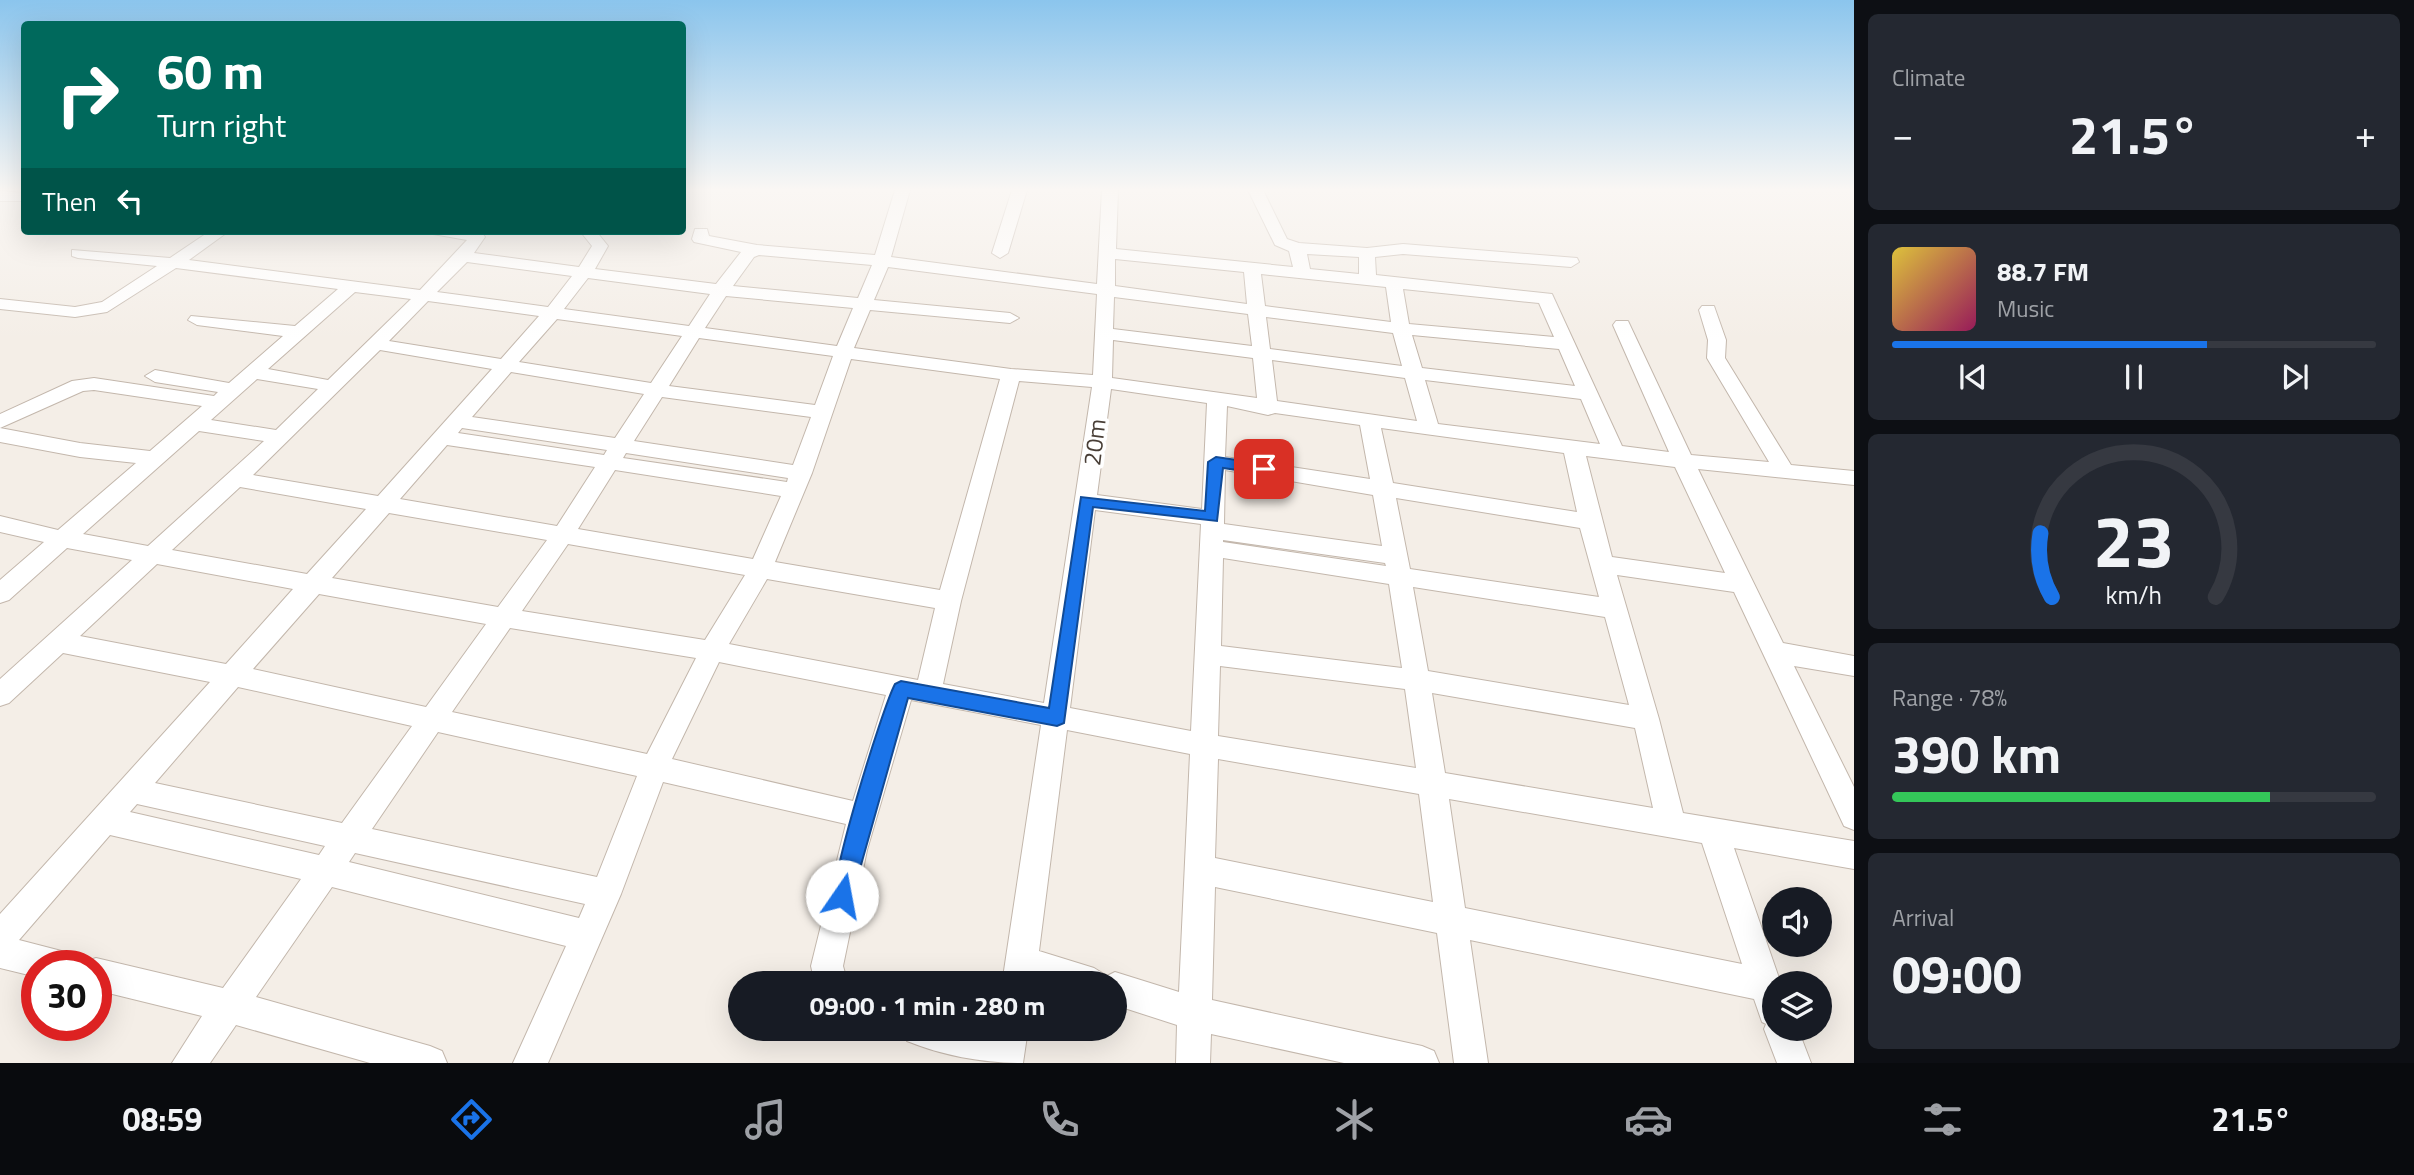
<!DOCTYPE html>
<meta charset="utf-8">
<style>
:root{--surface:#171b24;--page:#242831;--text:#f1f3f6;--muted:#9ea1a6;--line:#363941;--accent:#1a73e8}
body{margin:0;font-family:"Titillium Web",sans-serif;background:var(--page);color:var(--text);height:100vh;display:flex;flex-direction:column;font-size:26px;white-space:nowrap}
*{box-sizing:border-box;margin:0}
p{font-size:23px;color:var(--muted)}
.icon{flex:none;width:38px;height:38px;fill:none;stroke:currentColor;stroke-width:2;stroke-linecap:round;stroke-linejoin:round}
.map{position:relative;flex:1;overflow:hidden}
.side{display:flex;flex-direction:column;gap:14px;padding:14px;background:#0d0f14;width:560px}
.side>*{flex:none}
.banner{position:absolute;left:21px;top:21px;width:665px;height:214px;border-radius:7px;box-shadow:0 7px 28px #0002;background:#00695c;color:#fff;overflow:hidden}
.tools{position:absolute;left:1762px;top:887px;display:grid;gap:14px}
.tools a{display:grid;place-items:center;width:70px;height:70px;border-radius:50%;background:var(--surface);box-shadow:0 7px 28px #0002;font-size:35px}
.speed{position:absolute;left:21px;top:950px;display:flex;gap:14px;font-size:35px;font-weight:700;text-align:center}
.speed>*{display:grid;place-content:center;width:91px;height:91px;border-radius:50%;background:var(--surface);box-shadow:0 7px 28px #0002;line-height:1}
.speed .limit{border:10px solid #d22;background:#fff;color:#111}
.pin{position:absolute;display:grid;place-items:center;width:60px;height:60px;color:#fff;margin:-30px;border-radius:14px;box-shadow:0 4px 10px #0006}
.me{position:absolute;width:77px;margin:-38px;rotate:12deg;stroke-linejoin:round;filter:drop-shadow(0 0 5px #0008)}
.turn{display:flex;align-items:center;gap:24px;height:147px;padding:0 21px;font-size:32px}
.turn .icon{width:91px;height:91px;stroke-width:2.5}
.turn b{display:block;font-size:49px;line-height:60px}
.then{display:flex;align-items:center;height:66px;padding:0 21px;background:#0003;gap:14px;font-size:26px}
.big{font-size:52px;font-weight:700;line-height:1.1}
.side .tile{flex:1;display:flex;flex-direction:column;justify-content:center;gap:10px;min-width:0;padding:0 24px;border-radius:10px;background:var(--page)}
.side .dial{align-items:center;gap:0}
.dial svg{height:182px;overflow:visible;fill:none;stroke:var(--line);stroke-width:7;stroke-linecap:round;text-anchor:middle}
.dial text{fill:var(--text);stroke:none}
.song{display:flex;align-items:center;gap:21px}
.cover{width:84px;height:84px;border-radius:10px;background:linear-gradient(135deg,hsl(50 70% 55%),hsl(330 70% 35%))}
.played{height:7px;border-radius:4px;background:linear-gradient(90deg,var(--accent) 65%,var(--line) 65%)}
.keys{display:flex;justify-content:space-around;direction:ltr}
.heat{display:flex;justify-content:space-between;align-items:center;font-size:38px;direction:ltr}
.charge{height:10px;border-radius:5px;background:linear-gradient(90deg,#34c759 78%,var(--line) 0)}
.trip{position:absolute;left:728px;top:971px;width:399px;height:70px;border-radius:35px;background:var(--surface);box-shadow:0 7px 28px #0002;font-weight:700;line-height:70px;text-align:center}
.dock{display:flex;height:112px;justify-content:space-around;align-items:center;background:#090b0e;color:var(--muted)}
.dock .icon{width:49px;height:49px}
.dock .selected{color:var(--accent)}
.dock b{font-size:32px;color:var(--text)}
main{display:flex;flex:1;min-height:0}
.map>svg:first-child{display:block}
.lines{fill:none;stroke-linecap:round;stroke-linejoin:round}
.street-casing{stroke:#c3b7ac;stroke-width:2}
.street{fill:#fff;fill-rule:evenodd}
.route{fill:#1a73e8;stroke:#114b97;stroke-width:2}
.labels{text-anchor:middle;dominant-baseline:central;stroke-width:7;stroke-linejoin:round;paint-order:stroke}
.street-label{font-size:24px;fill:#483e36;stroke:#fff}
</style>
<main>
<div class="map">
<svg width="1854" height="1063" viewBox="0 0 1854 1063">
<rect width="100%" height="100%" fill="#f4eee7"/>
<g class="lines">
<g class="street-casing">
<path id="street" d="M895 190H910L891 257 1097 284 1102 190H1118L1116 249 1293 267 1289 251 1275 245 1248 190H1263L1287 239 1299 243 1367 248 1403 244 1577 258 1579 262 1571 267 1403 254 1375 257 1376 275 1552 294 1622 446 1669 452 1613 325 1616 321H1628L1691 455 1769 462 1707 358 1708 340 1699 310 1702 306H1714L1726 340 1725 358 1791 465 1854 471V485L1698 469 1783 643 1854 656V676L1794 666 1854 787V830L1844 826 1734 592 1617 575 1659 719 1683 813 1854 841V869L1734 848 1781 984H1774V1029H1798L1811 1063H1777L1764 1029 1766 1024 1762 1022 1754 999 1470 940 1488 1063H1454L1437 933 1215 887 1212 1000 1422 1046 1434 1051 1439 1063H1344L1211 1034 1210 1063H1176L1177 1025 1115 1005V984H1002L1041 725 911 700 867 850 843 966 848 984H815L811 966 846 824 663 782 621 894 548 1063H513L566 946 332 887 256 997 430 1046 442 1051 447 1063H370L236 1025 210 1063H172L202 1016 96 990V966H83L84 962 96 958 223 988 301 879 110 835 19 940 73 954 77 966H37V977L0 968V914L210 682 63 653 9 703 0 706V679L132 560 67 548 9 600 0 603V580L44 542 0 532V516L58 530 136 463 80 457 0 442V428L80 443 150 451 202 406 94 390 83 391 0 428V414L72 381 94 378 214 396 218 392 155 382 145 376 155 370 229 383 283 336 197 325 188 320 191 316 295 326 338 289 176 268 107 312 75 317 0 309V299L75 307 102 302 157 266 78 258 72 256V250L170 258 210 231H229L189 260 420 290 467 240 433 234 431 231 483 234 485 237 474 253 579 267 592 246 580 231H596L608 246 595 269 716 284 741 252 694 242 692 239 695 229H707L709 236 757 245 875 255ZM1307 254 1359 257V274L1310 269ZM759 255 872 265 858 298 733 286 754 257ZM1115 259 1244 272 1247 304 1115 286ZM467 262 572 276 548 307 437 292ZM888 267 1097 294 1093 375 1011 369 854 348 870 310 1010 323 1019 318 1010 313 874 300ZM1261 274 1386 287 1391 322 1265 306ZM588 278 710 294 689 326 564 309ZM1403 289 1539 303 1554 337 1409 324ZM355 292 411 299 328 380 268 369ZM726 296 853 308 837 346 705 328ZM1114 297 1248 314 1252 346 1113 329ZM428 301 539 316 501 359 389 341ZM1266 317 1393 333 1402 366 1270 349ZM557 319 682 336 651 383 519 362ZM1412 335 1559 349 1575 386 1422 368ZM699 338 833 356 815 405 669 386ZM1113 340 1253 358 1257 398 1112 378ZM380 350 492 369 378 496 253 475ZM851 359 1000 379 940 590 775 562 812 473ZM1272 360 1405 378 1417 421 1277 401ZM511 372 644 394 615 438 472 417ZM257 379 318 389 276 430 211 420ZM1425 380 1581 399 1600 444 1438 424ZM1019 381 1092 387 1044 703 943 684 961 601ZM1111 389 1207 403 1202 509 1097 495ZM662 397 811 417 793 465 634 441ZM1227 406 1268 415 1275 413 1360 425 1370 479 1225 457ZM462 428 607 450 604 455 458 433ZM1381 428 1564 453 1577 512 1393 483ZM199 431 264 441 148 546 83 534ZM447 445 595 467 557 526 400 499ZM626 453 788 478 787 482 623 458ZM1586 456 1675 467 1725 573 1612 557ZM615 470 781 496 753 559 578 529ZM1225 470 1373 495 1382 546 1224 524ZM240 487 366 509 307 574 172 550ZM1396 498 1580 528 1599 597 1410 569ZM1095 510 1201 524 1191 731 1070 708ZM389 513 547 540 498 607 332 578ZM1223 540 1385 563 1386 566 1223 542ZM568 544 745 575 705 640 522 611ZM1223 558 1389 584 1402 668 1221 646ZM157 564 293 589 226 664 80 636ZM767 579 935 608 918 680 729 644ZM1413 587 1605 617 1629 705 1428 671ZM319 594 486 624 426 707 253 669ZM510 628 696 658 647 754 452 712ZM719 662 886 695 853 801 672 759ZM1220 666 1405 689 1416 768 1218 736ZM238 687 412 726 342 823 155 783ZM1432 693 1635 728 1653 808 1445 773ZM1067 730 1190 754 1179 992 1115 972 1107 976 1094 968 1039 951ZM438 732 637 776 597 877 372 829ZM1218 759 1419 794 1433 902 1215 858ZM1449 799 1702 843 1742 964 1465 908ZM137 804 325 846 319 855 130 812ZM355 853 585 904 579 918 349 862Z
M1012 190H1027L1008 253 1000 258 992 253Z
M0 191 24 193V201H0Z
M902 1029H1028L1023 1063C984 1063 944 1056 907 1041Z"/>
</g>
<use href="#street" class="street"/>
</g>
<linearGradient id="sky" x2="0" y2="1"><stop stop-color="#8bc5ed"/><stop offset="0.56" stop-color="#faf7f4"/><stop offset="1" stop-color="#faf7f4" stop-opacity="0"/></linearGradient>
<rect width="1854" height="339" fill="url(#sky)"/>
<path class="route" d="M1216 457 1264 464 1271 469 1264 474 1223 468 1217 521 1093 507 1064 723 1057 726 908 698 850 904 842 907 835 904C827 886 882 709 895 684L901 681 1049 708 1081 497 1205 511 1208 462Z"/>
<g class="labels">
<g class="street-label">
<text transform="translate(1094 442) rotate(-83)">20m</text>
</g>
</g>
</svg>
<div class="tools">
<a><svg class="icon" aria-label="sound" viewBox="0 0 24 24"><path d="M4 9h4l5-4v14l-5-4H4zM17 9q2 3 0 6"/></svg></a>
<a><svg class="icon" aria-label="layers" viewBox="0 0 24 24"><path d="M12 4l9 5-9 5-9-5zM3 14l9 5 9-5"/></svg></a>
</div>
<div class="speed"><div class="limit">30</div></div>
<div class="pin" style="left:1264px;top:469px;background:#d93025"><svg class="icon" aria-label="arrive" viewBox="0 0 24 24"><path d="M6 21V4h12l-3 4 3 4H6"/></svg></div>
<svg class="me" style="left:842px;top:896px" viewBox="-20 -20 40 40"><circle r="19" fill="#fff"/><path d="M0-13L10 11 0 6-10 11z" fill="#1a73e8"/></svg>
<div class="trip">09:00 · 1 min · 280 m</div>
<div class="banner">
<div class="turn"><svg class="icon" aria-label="right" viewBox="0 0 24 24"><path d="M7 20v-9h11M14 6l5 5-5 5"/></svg><div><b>60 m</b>Turn right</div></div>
<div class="then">Then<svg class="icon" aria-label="left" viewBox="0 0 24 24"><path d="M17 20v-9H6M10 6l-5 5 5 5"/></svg></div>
</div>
</div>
<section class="side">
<div class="tile"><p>Climate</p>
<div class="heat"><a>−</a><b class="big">21.5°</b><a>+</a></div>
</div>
<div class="tile">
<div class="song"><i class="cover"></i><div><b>88.7 FM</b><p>Music</p></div></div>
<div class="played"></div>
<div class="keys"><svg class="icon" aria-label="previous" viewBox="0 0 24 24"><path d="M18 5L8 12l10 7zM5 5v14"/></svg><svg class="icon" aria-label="pause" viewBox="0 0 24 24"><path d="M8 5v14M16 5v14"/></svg><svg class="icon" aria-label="next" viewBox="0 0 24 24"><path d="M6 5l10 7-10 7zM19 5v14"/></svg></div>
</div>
<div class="tile dial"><svg viewBox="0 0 100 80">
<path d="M14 69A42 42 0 1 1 86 69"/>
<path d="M14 69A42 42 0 0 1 9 41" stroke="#1a73e8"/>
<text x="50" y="56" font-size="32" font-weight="700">23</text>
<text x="50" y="72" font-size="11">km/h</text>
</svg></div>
<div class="tile"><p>Range · 78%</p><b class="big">390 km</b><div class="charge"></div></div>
<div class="tile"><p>Arrival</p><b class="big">09:00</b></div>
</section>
</main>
<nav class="dock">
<b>08:59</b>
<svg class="icon selected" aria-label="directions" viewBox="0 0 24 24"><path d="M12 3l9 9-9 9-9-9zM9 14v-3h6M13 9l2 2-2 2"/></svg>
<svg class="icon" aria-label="music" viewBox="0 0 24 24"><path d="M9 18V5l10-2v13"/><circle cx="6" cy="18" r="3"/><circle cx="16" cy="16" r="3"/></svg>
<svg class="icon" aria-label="phone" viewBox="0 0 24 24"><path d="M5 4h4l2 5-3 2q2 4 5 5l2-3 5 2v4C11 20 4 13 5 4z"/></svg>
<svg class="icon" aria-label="climate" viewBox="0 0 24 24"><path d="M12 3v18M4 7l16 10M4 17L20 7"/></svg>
<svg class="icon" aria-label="car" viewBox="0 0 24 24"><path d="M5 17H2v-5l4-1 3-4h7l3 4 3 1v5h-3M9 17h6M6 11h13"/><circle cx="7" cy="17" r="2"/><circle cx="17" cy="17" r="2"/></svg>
<svg class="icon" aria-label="filters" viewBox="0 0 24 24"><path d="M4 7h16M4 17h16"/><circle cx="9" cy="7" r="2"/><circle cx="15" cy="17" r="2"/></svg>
<b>21.5°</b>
</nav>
